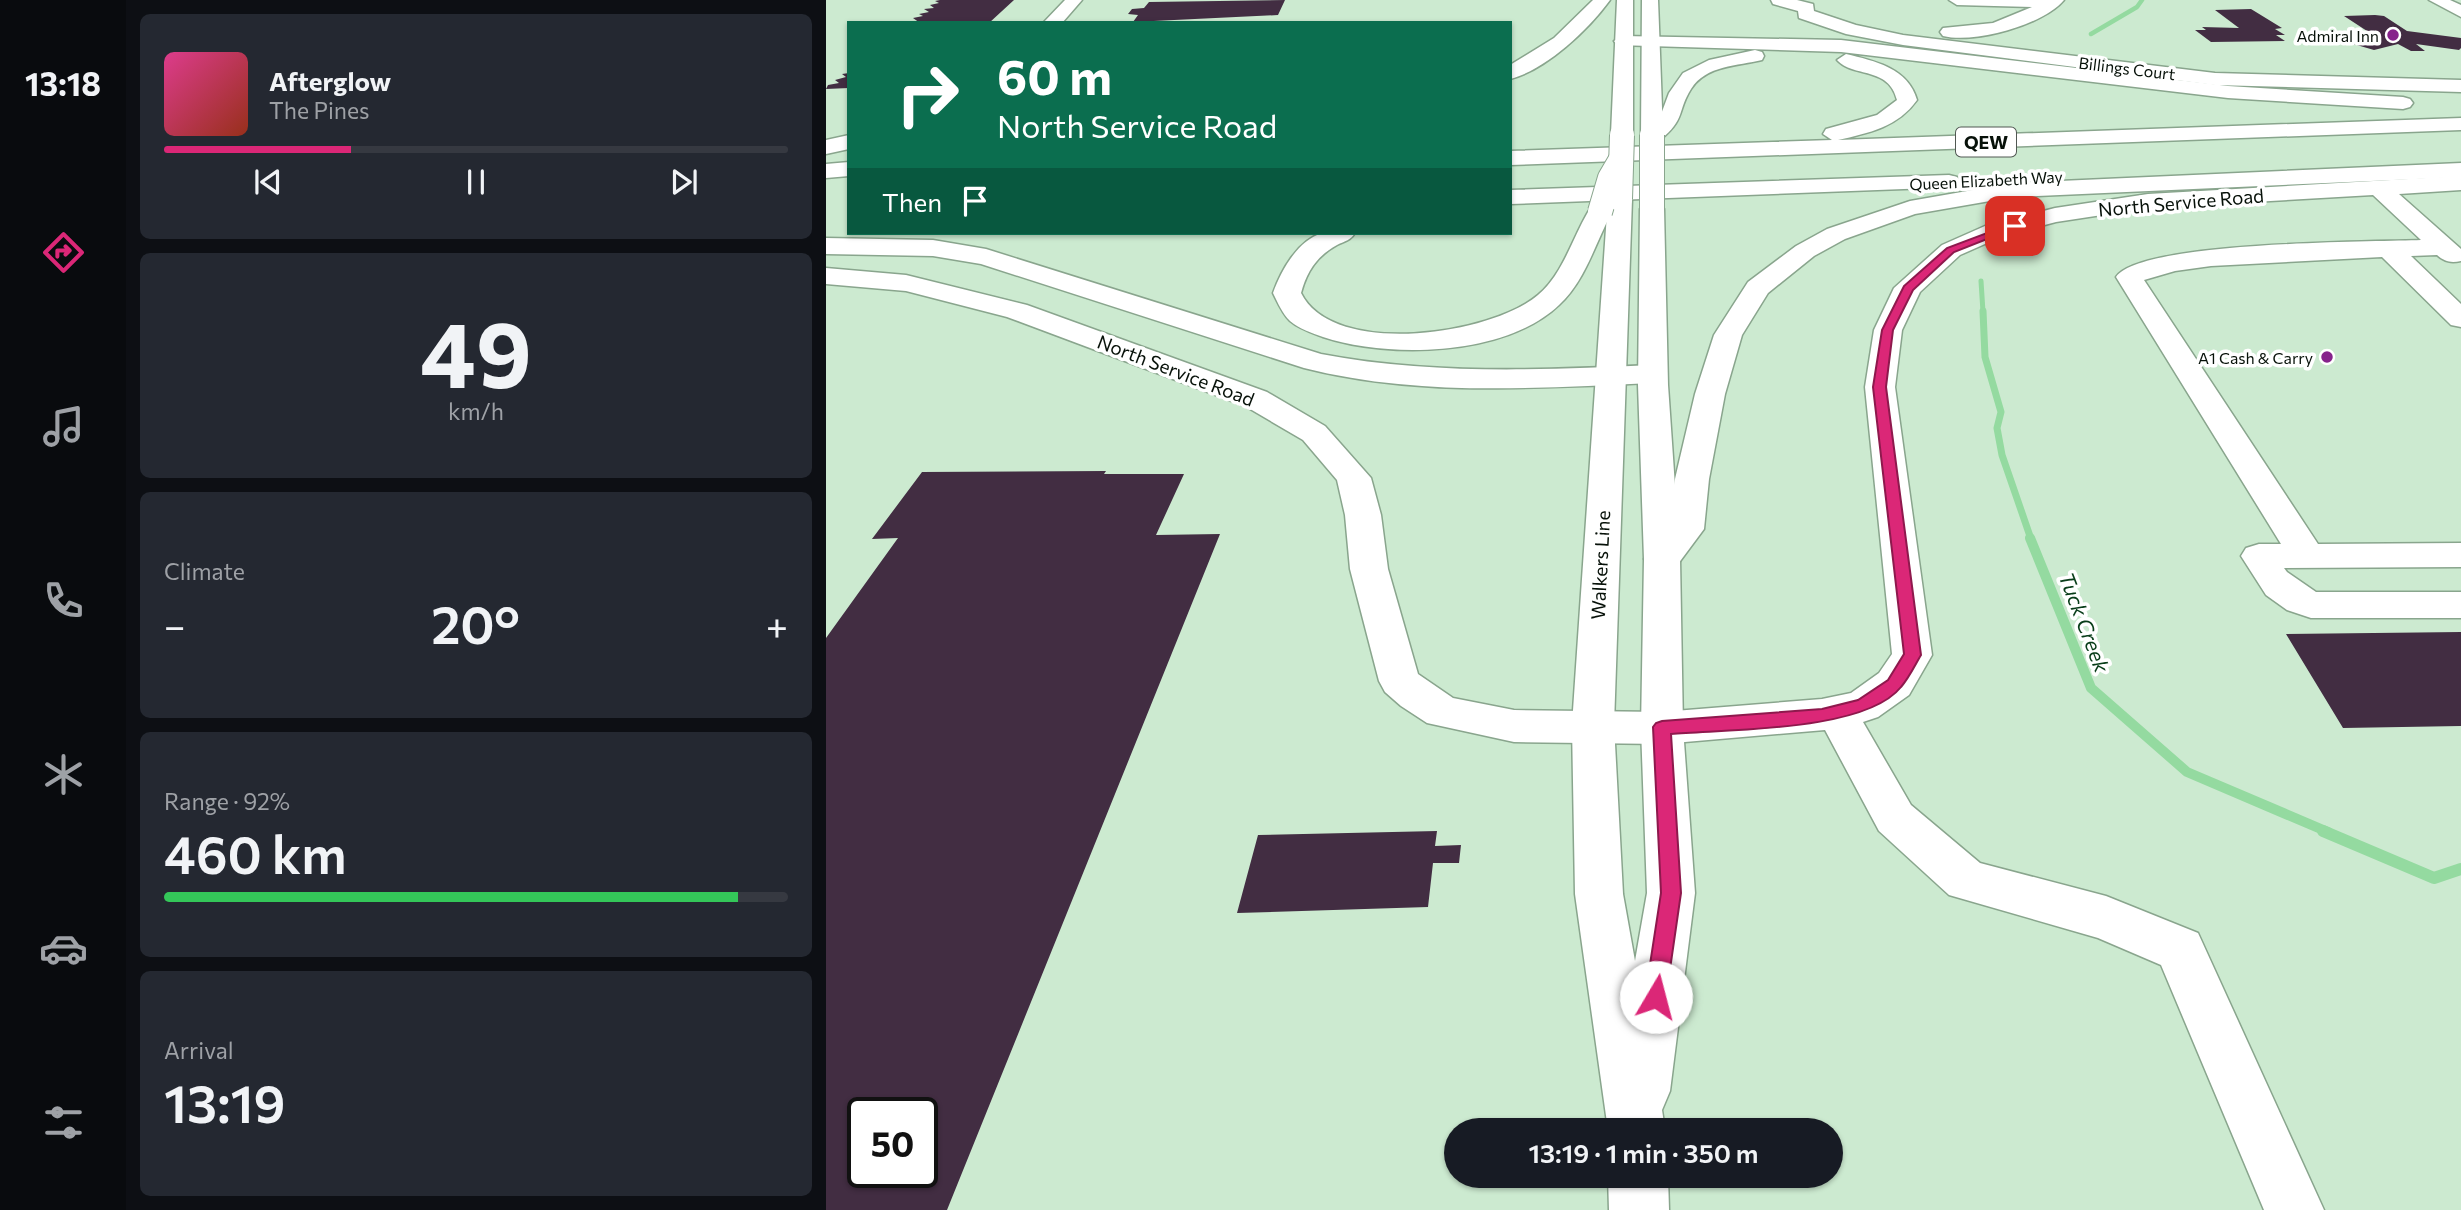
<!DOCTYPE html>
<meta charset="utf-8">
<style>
:root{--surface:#171b24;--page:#242831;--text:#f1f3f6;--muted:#9ea1a6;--line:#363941;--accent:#db2777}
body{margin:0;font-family:Commissioner,sans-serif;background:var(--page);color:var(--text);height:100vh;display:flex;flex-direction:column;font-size:26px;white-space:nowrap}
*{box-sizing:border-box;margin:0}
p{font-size:23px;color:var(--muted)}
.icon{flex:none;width:38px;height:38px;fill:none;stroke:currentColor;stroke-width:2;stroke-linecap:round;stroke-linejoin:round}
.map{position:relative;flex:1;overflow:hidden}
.side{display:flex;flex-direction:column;gap:14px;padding:14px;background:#0d0f14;width:700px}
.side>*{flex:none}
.banner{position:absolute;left:21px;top:21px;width:665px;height:214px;border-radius:0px;box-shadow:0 2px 5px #0004;background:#0b6e4f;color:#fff;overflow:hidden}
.speed{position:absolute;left:21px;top:1097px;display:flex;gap:14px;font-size:35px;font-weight:700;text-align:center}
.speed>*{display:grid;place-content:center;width:91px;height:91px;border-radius:50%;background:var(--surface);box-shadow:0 2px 5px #0004;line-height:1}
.speed .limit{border:4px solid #111;border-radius:10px;background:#fff;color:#111}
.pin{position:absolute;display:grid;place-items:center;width:60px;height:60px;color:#fff;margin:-30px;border-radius:14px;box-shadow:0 4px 10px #0006}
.me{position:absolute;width:77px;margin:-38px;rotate:8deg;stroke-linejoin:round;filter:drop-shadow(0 0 5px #0008)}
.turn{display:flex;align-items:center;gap:24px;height:147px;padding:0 35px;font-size:32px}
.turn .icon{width:91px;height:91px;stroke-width:2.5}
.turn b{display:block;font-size:49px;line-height:60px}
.then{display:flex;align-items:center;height:66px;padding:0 35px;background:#0003;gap:14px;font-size:26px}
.big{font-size:52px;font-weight:600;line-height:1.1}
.side .tile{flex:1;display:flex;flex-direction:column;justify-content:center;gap:10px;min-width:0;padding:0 24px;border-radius:10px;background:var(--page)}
.side .dial{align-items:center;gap:0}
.dial b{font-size:91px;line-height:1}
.song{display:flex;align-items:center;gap:21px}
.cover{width:84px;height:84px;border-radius:10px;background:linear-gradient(135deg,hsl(330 70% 55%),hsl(10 70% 35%))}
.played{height:7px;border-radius:4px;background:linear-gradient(90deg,var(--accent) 30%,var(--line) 30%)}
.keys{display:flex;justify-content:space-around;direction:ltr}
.heat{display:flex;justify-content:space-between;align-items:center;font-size:38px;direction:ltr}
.charge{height:10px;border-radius:5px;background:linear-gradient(90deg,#34c759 92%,var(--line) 0)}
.trip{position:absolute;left:618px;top:1118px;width:399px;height:70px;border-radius:35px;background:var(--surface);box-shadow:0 2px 5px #0004;font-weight:600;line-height:70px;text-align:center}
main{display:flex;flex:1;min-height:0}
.dock{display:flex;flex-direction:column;width:126px;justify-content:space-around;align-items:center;background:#090b0e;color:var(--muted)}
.dock .icon{width:49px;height:49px}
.dock .active{color:var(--accent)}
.dock b{font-size:32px;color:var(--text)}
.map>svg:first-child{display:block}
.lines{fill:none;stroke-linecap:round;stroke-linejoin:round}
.stream-far4{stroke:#94daa0;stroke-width:4.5}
.stream-far3{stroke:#94daa0;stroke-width:5}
.stream-far2{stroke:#94daa0;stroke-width:7}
.stream-far1{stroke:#94daa0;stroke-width:10}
.stream{stroke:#94daa0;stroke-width:12}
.building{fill:#422d42;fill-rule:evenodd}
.minor-casing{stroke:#89a58d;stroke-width:3}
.major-casing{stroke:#89a58d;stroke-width:3}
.highway-casing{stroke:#89a58d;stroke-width:3}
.minor{fill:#fff;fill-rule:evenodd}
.major{fill:#fff;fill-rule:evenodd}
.highway{fill:#fff;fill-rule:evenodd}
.major-bridge-far1-casing{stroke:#89a58d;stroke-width:20;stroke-linecap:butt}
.major-bridge-casing{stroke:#89a58d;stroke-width:26;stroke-linecap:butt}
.highway-bridge-casing{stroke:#89a58d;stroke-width:26;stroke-linecap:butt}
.major-bridge-far1{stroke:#fff;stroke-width:19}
.major-bridge{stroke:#fff;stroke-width:24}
.highway-bridge{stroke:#fff;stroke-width:24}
.route{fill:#db2777;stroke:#8e194d;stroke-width:2}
.poi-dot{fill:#86228b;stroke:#fff;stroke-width:2.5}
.labels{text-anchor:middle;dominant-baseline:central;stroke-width:7;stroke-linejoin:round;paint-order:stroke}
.far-poi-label{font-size:16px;fill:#071109;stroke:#fff;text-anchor:end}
.far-street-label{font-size:16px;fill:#071109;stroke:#fff}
.shield{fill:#fff;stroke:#515853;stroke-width:2}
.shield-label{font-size:18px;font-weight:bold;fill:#071109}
.street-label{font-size:19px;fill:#071109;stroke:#fff}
.water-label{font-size:21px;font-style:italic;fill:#083d19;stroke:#fff}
</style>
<main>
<nav class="dock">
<b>13:18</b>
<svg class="icon active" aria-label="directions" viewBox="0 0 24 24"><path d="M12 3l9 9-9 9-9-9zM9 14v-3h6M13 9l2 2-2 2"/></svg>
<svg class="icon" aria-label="music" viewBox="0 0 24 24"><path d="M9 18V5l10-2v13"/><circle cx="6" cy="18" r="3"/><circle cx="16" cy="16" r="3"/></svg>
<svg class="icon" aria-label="phone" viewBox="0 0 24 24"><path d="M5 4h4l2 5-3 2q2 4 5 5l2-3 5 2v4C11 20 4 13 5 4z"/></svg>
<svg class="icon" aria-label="climate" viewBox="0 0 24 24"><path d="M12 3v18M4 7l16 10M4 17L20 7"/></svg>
<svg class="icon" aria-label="car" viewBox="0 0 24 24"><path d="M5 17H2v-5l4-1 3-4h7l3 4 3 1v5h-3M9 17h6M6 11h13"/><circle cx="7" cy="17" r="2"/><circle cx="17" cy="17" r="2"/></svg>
<svg class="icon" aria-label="filters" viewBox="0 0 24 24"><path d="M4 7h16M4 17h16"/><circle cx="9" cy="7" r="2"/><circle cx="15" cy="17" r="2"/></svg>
</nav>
<section class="side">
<div class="tile">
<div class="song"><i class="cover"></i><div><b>Afterglow</b><p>The Pines</p></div></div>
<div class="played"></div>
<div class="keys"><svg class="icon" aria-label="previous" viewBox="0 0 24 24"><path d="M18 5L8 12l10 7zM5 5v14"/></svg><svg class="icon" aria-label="pause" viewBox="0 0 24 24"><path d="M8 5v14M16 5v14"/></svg><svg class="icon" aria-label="next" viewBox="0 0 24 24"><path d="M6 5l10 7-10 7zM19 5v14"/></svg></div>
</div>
<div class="tile dial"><b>49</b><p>km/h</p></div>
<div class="tile"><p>Climate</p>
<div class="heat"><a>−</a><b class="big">20°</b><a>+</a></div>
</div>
<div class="tile"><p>Range · 92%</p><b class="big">460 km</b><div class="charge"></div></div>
<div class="tile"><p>Arrival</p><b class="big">13:19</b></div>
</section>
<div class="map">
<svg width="1635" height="1210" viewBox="0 0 1635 1210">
<rect width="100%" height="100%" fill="#ccead0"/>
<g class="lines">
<path class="stream-far4" d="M1265 34 1311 7 1316 0"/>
<path class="stream-far3" d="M1155 281 1157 312"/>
<path class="stream-far2" d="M1157 311 1159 357 1175 412 1171 428 1176 455 1205 539"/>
<path class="stream-far1" d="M1204 538 1265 688 1361 772 1502 832"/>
<path class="stream" d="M1497 831 1608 878 1635 869"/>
</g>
<path class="building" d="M188 0 163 23H94L87 18 97 16 93 14 103 12 98 9 108 8 104 5 113 3 109 1 114 0Z
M459 0 452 15 307 22 312 15 302 14 306 9 318 8 323 2Z
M1425 9 1456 28 1449 29 1459 35H1450L1459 41 1385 42 1369 30H1380L1376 27 1413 28 1389 10Z
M1549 15 1558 16 1581 31 1635 38V48L1633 50 1590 44 1599 51H1585L1572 44 1548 50 1510 39 1541 31 1518 16Z
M23 73V88L0 89 2 85 13 83 9 80 20 77 16 74Z
M280 471 278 474H358L330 535 394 534 121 1210H0V638L72 538 46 539 96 472ZM37 1113H96V1172H37Z
M1635 632V726L1517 728 1460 634Z
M611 831 609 846 635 845 633 863H607L602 907 411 913 432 835Z"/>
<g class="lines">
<g class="minor-casing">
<path id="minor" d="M239 0H256L236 23H217Z
M945 0H971L987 4 988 11 1030 25 1077 35 1389 73 1635 80V92L1389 85 1077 45 1020 34 973 18 972 11 947 4Z
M1123 0H1238C1217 25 1149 44 1117 36L1114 32 1117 28 1167 23 1206 7 1131 5Z
M1603 0H1624L1635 5V17Z
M23 135V149L0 154V140Z
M1635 176V190L1573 194 1635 249V261C1625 263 1619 262 1611 255L1585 256 1635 304V327L1625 325 1556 257 1385 266 1349 271 1318 280 1492 544 1635 543V567L1458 568 1461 572 1490 592H1635V618H1485L1461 610 1440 595 1415 556 1420 548 1433 544H1455L1290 277C1314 241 1545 242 1595 240L1547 195 1322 208 1230 222 1177 236 1134 255 1094 292 1076 330 1069 387 1106 655 1083 695 1052 717 1037 722 1085 805 1154 863 1280 896 1372 933 1498 1210H1438L1335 965 1272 938 1123 895 1053 831 999 730 836 744 688 742 601 723 575 706 559 692 553 681 524 569 519 515 511 480 477 440 419 406 181 317 80 291 0 284V268L80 275 201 305 441 392 499 426 545 478 555 515 562 569 592 674 627 698 688 710 836 712 996 699 1025 693 1053 673 1066 654 1039 387 1048 330 1068 288 1116 245 1159 226 1229 208 1322 194Z"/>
</g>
<g class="major-casing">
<path id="major" d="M791 0H807V134L804 139H788L785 134Z
M816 0H832L837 135 834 140H818L815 135Z
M794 192 802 194 806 199 788 725 797 894 809 961 821 893 815 728 818 559 812 385 814 209 817 204 826 202 835 204 838 209 842 385 854 559 857 728 869 893 844 1091 836 1110 839 1130H782L749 894 746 725 782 199 786 194Z
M782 1176H842L843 1210H783Z"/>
</g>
<g class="highway-casing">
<path id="highway" d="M767 0H784C763 29 720 70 684 79V65L728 38Z
M797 36 1015 40 1402 86 1577 97 1584 99 1587 103 1584 107 1577 109 1402 98 1015 52 791 45 788 41Z
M929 50 936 52 938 56 936 60C912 66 880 65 865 89 851 111 860 119 834 140H818L815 135 834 117 843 93 857 73 883 60Z
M1020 54C1049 61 1082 68 1091 100 1072 127 1043 133 1012 140L1635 118V130L684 165V151L1006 140 997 134 1000 129 1051 115 1071 100C1063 66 1027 78 1011 60Z
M23 162V176L0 178V164Z
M1635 163V177L1187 197 1089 214 1019 239 988 256 942 293 916 335 899 394 883 479 878 529 849 568 836 571 823 568 818 559 842 527 849 479 869 394 888 335 922 282 970 246 1001 229 1084 201 1187 183Z
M1123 175 1131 177 1135 182 1131 187 684 204V190Z
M774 205 783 207 786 212C769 243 760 280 733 305 680 356 563 359 497 337 486 333 473 329 464 321 456 313 452 303 447 293 455 271 471 241 496 233 505 230 519 233 529 233 525 240 519 241 511 245 491 256 481 271 475 293 507 358 665 335 712 295 737 274 746 239 762 212L765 207Z
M0 238 107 240 160 249 495 354C605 375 715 370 826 365L837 368 841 374 837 380 826 383C710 388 592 397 478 368L155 264 107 256 0 254Z"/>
</g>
<use href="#minor" class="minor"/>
<use href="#major" class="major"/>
<use href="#highway" class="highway"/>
<g class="major-bridge-far1-casing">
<path id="major-bridge-far1" d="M796 137V134"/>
</g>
<g class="major-bridge-casing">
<path id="major-bridge" d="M826 135V209
M794 199 796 135"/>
</g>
<g class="highway-bridge-casing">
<path id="highway-bridge" d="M774 212 784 178 794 161"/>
</g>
<use href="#major-bridge-far1" class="major-bridge-far1"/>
<use href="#major-bridge" class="major-bridge"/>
<use href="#highway-bridge" class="highway-bridge"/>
</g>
<path class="route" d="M1185 224 1194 226 1128 252 1087 290 1067 330 1060 387 1095 655C1089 665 1083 678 1075 687 1039 732 901 729 845 734L855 893 840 997 837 1004 830 1007 822 1004 819 997 835 893 827 727 830 723 836 721 996 709 1032 700 1062 680 1078 654 1047 387 1056 330 1078 286 1121 248Z"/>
<g class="poi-dot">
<circle cx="1567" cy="35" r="7"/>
<circle cx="1501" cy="357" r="7"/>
</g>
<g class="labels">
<g class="far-poi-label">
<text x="1553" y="35">Admiral Inn</text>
<text x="1487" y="357">A1 Cash &amp; Carry</text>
</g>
<g class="far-street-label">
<text transform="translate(1301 68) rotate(7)">Billings Court</text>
<text transform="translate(1160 180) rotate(-3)">Queen Elizabeth Way</text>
</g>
<rect class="shield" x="1130" y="127.5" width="60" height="29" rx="5"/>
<g class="shield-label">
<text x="1160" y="142">QEW</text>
</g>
<g class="street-label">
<text transform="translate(1355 202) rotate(-5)">North Service Road</text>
<text transform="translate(350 370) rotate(21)">North Service Road</text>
<text transform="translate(774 565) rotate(-87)">Walkers Line</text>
</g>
<g class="water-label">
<text transform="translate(1259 622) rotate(69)">Tuck Creek</text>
</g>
</g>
</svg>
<div class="speed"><div class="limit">50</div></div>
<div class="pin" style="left:1189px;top:226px;background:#d93025"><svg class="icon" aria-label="arrive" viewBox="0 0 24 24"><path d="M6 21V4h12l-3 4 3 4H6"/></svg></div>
<svg class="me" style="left:830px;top:997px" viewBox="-20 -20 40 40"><circle r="19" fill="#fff"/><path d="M0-13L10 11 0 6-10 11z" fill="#db2777"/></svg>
<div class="trip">13:19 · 1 min · 350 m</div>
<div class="banner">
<div class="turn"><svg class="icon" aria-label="right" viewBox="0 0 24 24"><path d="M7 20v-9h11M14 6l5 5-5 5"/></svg><div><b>60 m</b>North Service Road</div></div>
<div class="then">Then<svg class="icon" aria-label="arrive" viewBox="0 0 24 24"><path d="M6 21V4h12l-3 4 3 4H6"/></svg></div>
</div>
</div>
</main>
